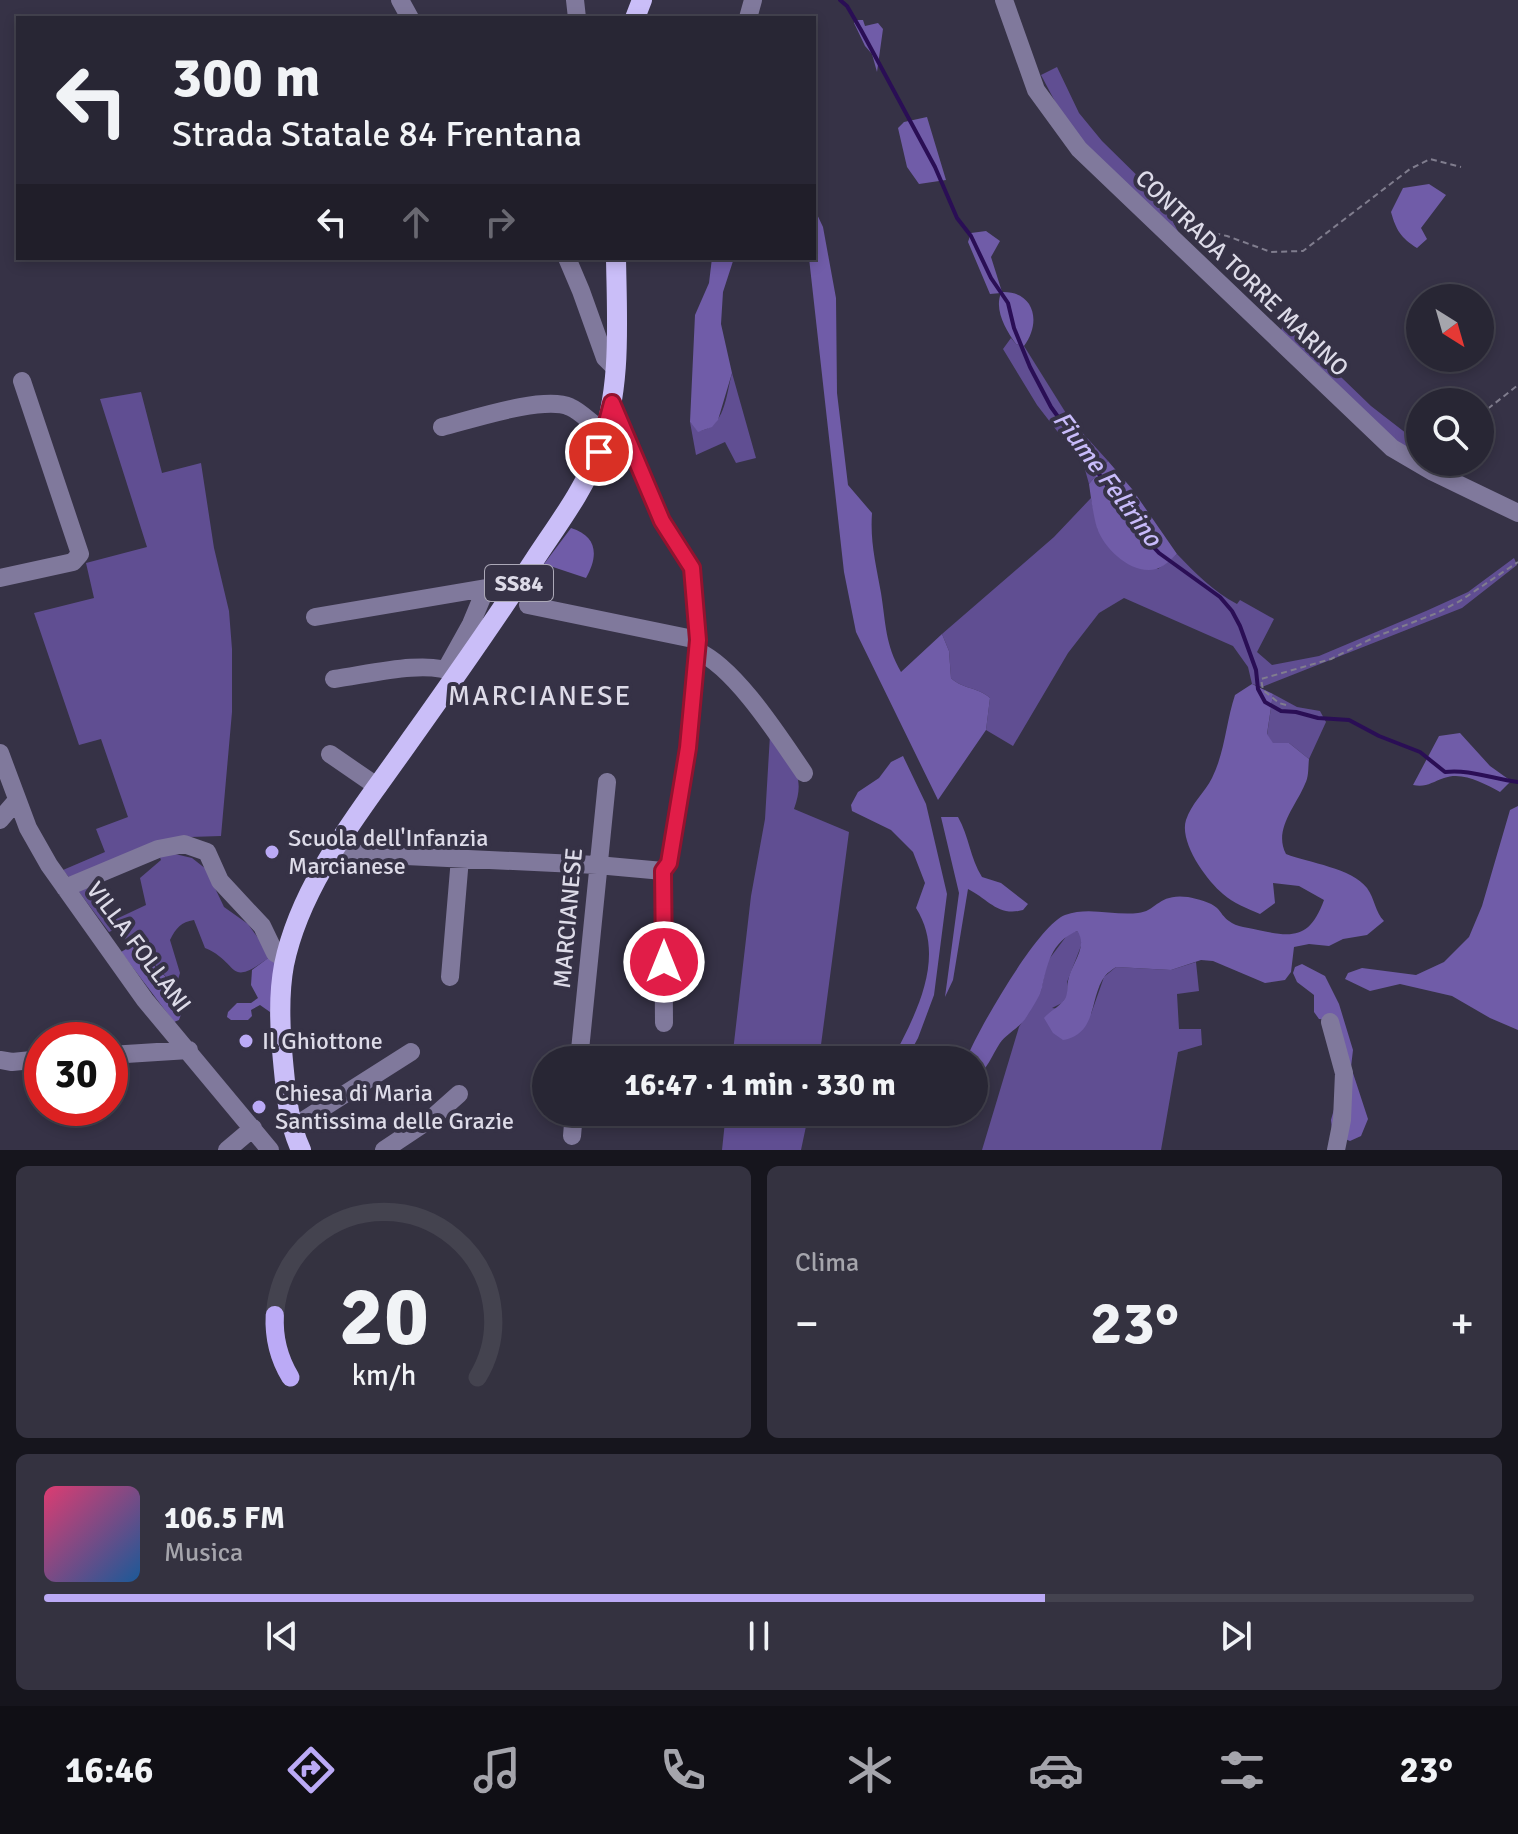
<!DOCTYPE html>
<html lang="it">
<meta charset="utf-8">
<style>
:root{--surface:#282634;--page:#343240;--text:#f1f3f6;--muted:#a5a5ac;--line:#44434f;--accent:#bbaaf6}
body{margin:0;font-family:Signika,sans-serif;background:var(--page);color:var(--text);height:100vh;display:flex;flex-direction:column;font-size:30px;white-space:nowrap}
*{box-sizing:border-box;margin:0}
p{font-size:26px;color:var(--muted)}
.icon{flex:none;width:44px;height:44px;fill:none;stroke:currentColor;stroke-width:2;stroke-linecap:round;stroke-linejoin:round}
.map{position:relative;height:1150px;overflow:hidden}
.drawer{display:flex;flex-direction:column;gap:16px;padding:16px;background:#16151d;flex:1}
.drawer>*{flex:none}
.top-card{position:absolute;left:16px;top:16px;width:800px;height:244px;border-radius:0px;box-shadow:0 4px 12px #0003,0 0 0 2px var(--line);background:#282634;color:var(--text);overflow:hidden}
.needle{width:52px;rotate:143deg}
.controls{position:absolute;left:1406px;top:284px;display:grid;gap:16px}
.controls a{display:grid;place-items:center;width:88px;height:88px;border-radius:50%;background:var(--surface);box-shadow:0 4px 12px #0003,0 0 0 2px var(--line);font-size:40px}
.speed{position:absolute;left:24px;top:1022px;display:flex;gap:16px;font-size:40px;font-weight:700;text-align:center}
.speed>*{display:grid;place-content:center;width:104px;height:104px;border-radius:50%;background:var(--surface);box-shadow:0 4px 12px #0003,0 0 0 2px var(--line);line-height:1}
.speed .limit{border:12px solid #d22;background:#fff;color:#111}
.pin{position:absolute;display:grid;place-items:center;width:68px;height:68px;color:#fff;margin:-34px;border:4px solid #fff;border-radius:50%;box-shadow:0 2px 8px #0007}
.me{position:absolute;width:88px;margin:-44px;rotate:0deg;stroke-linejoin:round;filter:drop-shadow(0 0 6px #0008)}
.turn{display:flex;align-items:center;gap:28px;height:168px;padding:0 24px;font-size:36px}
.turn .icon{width:104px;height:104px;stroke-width:2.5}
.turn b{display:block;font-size:56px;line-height:68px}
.lanes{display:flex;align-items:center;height:76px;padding:0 24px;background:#0003;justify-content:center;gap:40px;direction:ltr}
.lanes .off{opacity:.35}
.big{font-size:60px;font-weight:700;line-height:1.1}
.drawer .card{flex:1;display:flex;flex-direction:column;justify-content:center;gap:12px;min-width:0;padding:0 28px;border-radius:12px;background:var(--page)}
.drawer .dial{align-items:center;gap:0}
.dial svg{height:208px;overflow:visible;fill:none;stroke:var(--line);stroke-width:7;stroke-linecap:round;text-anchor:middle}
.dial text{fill:var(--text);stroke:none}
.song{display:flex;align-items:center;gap:24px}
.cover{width:96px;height:96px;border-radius:12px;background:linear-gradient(135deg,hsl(340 70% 55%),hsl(210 70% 35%))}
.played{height:8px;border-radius:4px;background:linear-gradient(90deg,var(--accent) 70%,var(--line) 70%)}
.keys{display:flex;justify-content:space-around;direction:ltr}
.heat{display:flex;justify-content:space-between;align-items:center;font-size:44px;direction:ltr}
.drawer .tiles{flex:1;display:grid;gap:16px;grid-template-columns:1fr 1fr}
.card:last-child{grid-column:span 2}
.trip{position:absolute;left:532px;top:1046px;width:456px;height:80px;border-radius:40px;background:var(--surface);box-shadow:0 4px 12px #0003,0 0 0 2px var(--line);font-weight:700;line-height:80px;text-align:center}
.dock{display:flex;height:128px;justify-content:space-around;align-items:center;background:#100f15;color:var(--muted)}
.dock .icon{width:56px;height:56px}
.dock .active{color:var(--accent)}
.dock b{font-size:36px;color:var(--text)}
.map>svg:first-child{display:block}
.green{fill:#604e92}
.forest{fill:#705ca8}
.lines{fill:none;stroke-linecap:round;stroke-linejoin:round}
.stream{stroke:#2a0e55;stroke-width:4}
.path{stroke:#807d8e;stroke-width:2;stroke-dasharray:6 4;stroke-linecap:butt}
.minor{stroke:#80799c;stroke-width:18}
.major{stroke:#cabef8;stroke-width:20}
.route-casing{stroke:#92132f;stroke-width:20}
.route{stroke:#e11d48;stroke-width:14}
.poi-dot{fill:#bbaaf6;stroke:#363246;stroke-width:3}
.labels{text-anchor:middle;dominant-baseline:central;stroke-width:8;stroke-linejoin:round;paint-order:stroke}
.shield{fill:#363246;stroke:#aba8b7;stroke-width:2}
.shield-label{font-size:22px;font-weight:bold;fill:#dddbe8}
.street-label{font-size:24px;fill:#dddbe8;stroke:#363246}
.poi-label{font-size:24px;fill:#dddbe8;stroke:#363246;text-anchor:start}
.water-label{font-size:26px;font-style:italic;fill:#c8bbfa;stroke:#363246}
.quarter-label{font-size:28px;letter-spacing:2px;fill:#dddbe8;stroke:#363246}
</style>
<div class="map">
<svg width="1518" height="1150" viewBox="0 0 1518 1150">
<rect width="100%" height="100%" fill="#363246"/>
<path class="green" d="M1057 67 1079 113 1102 141 1161 199 1184 243 1100 164 1059 109 1041 75Z
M1285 323 1371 406 1420 444V457L1393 442 1278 335Z
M1011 338 1016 344 1024 346 1069 418 1108 461 1089 484 1084 466 1037 405 1003 349Z
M732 373 756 458 736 463 725 442 696 455 690 422 698 431C725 429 726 395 732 373Z
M141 392 162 473 201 463 214 548 229 611 232 649V712L221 836 190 837 72 881 63 870 105 852 96 829 128 817 101 739 79 745 34 613 94 598 86 563 147 547 100 399Z
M1091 498 1098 530 1158 569 1177 554C1195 573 1213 591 1237 604L1240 600 1274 619 1257 652 1272 665 1319 656 1426 611 1468 592 1514 558 1517 565 1462 608 1262 687 1252 684 1248 667 1233 646 1124 598 1099 613 1068 653 1013 746 986 730 990 698C978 687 962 689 951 678L949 651 942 634 1054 537Z
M1273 694 1297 707 1320 711 1326 722 1309 759 1289 743 1273 744 1267 735Z
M770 735C791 763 807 774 794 809L849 832 819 1060H732L751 896 765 819Z
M175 854 192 858 206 869 224 907 248 924 271 956C226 990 241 963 205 948L194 920C181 922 176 928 170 940L180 973 177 983H172L142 951 121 937 116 929 109 932 76 888 94 881 112 921 146 905 140 878 161 860 159 855Z
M1077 931 1081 936V946L1067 982V996L1062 1003 1052 1008 1091 1014 1104 977 1116 967 1171 970 1196 962 1199 991 1177 994 1179 1029H1201L1202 1045 1178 1052 1161 1150H982L1019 1027 1041 991 1047 962 1068 934Z
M726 1112H809L801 1150H722Z"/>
<path class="forest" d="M856 20H863L865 26 878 23 883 29 877 72 872 54 865 46 854 23Z
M927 117 946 180 919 184 907 167 898 128 904 122Z
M1429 184 1446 195 1421 228 1427 239 1417 248C1401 238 1396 230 1391 212L1403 188Z
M814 208 823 227 836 298 837 393 848 485 872 513C870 543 876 564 881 593 886 624 885 644 901 672L942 634 949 651 951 678C962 689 978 687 990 698L986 730 938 800 856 632 844 572 809 258H814Z
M986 231 1000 241 991 257 1002 292C1034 291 1042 322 1024 346L1016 344C1006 330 994 310 1001 293L990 294 968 242 971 233Z
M712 258H734L723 292 721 324 732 373 718 420 712 427 698 432 690 422 695 315 709 283Z
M1108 461 1132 489 1177 554C1171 559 1164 567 1156 569 1132 575 1105 550 1097 528 1093 514 1091 498 1089 484Z
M571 528C597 536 599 555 586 578L544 564Z
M1252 684 1273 694 1267 734 1273 743H1289L1309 759C1308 767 1309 777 1305 784 1296 806 1273 830 1286 854 1309 863 1352 868 1367 888 1375 899 1375 912 1384 921L1367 935 1343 939 1329 946 1309 944 1294 947 1291 972 1285 980 1265 983 1213 961 1201 960 1171 970 1116 967C1112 970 1108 972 1105 976 1089 997 1098 1034 1063 1040L1053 1033 1044 1018C1050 1011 1059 1007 1064 1000 1069 994 1066 988 1068 981 1071 964 1089 946 1077 931 1051 942 1047 965 1042 988 1040 996 1032 1008 1027 1016 1021 1027 1008 1032 1000 1043 992 1055 987 1071 974 1078V1060H966C977 1031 1038 925 1065 915 1089 906 1114 916 1138 913 1157 911 1158 893 1188 897 1197 899 1211 902 1217 908 1221 912 1224 918 1229 921 1236 927 1250 928 1258 930 1294 938 1310 938 1324 900L1299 886 1273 883 1275 903 1260 914C1248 909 1233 903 1223 894 1206 880 1179 842 1186 820 1191 804 1205 792 1212 778 1225 752 1226 722 1235 695Z
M1460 733 1490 766 1511 781 1500 792C1484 783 1462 771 1444 778 1432 782 1426 788 1413 785L1439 736Z
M903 756 926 804 947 894 934 995 918 1038 906 1060H892C916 1014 947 957 916 908L925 883 913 852 891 830 852 811 851 805 858 792 879 778 891 762Z
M1518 806V1030L1490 1018 1452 996 1400 984 1370 991 1345 979 1348 973 1362 968 1416 975 1444 962 1469 937 1482 906 1510 810Z
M941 817H958C969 836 970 858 982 877L1001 883 1028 904 1023 910C998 917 988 899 968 889L953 980 945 997 959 893Z
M133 945 172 983H177L185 1003 179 1020 174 1022 121 952Z
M271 956 276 962 270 1012 260 1005 251 1010 252 1016 248 1020H231L227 1017 228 1012 237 1003H251L258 998 251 985 252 970Z
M1302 964 1325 976 1339 1004 1353 1050 1351 1067 1368 1119 1361 1136 1350 1141 1335 1135 1332 1130 1331 1120 1340 1088 1328 1020 1319 1019 1314 1012V995L1297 982 1293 973 1295 967Z"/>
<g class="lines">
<path class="stream" d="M840 0 847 6 861 30 935 167 957 218 971 236 991 278 1008 303 1014 328 1030 367 1051 407 1144 537 1159 553 1220 597 1232 611 1240 626 1256 670 1258 689 1265 702 1281 711 1296 712 1318 718 1349 720 1379 736 1420 752 1445 772C1469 769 1493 779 1518 782"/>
<path class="path" d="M1156 199 1172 210 1189 228 1227 236 1271 252 1303 251 1410 169 1430 159 1461 167
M1480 415 1518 385
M1286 705 1279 703 1263 690 1261 679 1331 659 1375 637 1437 613 1460 601 1518 562"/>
<path class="minor" d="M400 0 410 18
M575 0 577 18
M1004 0 1036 90 1079 149 1392 448 1433 472 1518 513
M748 18 753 0
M567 258 581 291 605 358 615 368
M612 403 662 521 692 568 698 640 688 748 669 863 663 871 664 1023
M442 427C470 420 544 395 570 407 582 412 592 425 605 432
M0 578 73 562 80 554 22 381
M528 605 698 640
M315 617 486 588 471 624 446 669
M697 651C735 667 780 738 804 773
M334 679C366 675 426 659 455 673
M0 753 28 828 49 865 145 1000 270 1150
M330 754 378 787
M0 820 17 800
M336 848 343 853 597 865 663 871
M65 888 158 849 184 844 207 852 220 881 262 926 275 953 286 959
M450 977 460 858
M1330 1022 1344 1073 1342 1120 1336 1150
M110 1055 189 1050
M0 1060 12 1062 42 1059
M579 1060 607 782
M293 1127 411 1052
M572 1136 574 1112
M227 1150 253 1128
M384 1150 432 1118 459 1094"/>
<path class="major" d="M635 18 642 0
M301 1150C288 1122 286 1092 283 1061 280 1030 278 997 284 965 301 881 363 808 411 739 453 680 495 620 535 559 558 524 584 490 599 450 622 389 617 322 616 258"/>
</g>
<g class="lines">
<g class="route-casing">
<path id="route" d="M599 452 612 403 662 521 692 568 698 640 688 748 669 863 663 871 664 962"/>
</g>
<use href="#route" class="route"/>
</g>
<g class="poi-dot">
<circle cx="272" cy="852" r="8"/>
<circle cx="246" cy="1041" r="8"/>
<circle cx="259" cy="1107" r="8"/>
</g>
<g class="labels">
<rect class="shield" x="485" y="565" width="68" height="36" rx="6"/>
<g class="shield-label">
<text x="519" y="583">SS84</text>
</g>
<g class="street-label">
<text transform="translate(1242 273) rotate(44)">CONTRADA TORRE MARINO</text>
<text transform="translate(568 918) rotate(-85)">MARCIANESE</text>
<text transform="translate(139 947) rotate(53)">VILLA FOLLANI</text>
</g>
<g class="poi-label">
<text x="288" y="838">Scuola dell'Infanzia<tspan x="288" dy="28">Marcianese</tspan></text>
<text x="262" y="1041">Il Ghiottone</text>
<text x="275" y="1093">Chiesa di Maria<tspan x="275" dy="28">Santissima delle Grazie</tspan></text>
</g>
<g class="water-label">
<text transform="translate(1107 479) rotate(53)">Fiume Feltrino</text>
</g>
<g class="quarter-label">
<text x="540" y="696">MARCIANESE</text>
</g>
</g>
</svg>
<div class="controls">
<a><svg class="needle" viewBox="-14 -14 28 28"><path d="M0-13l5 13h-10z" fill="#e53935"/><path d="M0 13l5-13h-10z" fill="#a5a5ac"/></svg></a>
<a><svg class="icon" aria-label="search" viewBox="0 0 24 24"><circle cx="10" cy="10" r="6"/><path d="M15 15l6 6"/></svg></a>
</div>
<div class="speed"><div class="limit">30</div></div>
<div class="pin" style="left:599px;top:452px;background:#d93025"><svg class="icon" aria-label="arrive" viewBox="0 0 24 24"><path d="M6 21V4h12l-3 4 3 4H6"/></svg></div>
<svg class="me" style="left:664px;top:962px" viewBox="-20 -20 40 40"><circle r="17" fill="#e11d48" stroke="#fff" stroke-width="3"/><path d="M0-11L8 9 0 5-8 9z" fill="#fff"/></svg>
<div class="trip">16:47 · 1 min · 330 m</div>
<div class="top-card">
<div class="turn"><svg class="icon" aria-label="left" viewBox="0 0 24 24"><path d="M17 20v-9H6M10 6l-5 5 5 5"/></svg><div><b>300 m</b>Strada Statale 84 Frentana</div></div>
<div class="lanes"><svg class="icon" aria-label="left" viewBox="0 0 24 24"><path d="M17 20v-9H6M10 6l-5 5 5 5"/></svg><svg class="icon off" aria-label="ahead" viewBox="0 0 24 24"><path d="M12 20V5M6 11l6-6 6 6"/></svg><svg class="icon off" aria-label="right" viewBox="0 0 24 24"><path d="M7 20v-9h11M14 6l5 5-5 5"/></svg></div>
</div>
</div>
<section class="drawer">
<div class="tiles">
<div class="card dial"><svg viewBox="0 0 100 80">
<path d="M14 69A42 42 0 1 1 86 69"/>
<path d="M14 69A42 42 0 0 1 8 45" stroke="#bbaaf6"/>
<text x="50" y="56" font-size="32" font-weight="700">20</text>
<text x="50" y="72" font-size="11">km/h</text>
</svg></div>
<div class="card"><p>Clima</p>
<div class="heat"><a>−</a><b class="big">23°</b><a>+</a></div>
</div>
<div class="card">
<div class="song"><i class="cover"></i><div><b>106.5 FM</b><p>Musica</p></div></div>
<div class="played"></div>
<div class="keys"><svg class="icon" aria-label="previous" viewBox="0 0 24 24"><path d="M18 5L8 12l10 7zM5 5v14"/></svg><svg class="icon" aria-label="pause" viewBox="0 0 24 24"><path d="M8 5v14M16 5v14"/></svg><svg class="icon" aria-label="next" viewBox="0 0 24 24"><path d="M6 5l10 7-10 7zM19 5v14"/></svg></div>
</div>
</div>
</section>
<nav class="dock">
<b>16:46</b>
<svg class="icon active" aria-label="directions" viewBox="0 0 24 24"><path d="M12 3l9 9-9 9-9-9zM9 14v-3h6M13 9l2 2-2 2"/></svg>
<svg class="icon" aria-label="music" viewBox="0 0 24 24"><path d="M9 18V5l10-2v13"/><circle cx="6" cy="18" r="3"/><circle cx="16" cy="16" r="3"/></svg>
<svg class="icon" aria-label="phone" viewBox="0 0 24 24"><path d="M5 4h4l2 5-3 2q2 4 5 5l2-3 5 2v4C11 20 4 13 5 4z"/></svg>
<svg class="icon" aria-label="climate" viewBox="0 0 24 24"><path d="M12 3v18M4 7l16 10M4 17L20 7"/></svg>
<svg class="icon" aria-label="car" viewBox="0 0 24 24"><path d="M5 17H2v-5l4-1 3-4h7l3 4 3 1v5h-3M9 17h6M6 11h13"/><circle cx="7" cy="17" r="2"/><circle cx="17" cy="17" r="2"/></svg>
<svg class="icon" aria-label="filters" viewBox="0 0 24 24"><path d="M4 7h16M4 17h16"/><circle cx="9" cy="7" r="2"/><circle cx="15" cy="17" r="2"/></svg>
<b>23°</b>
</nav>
